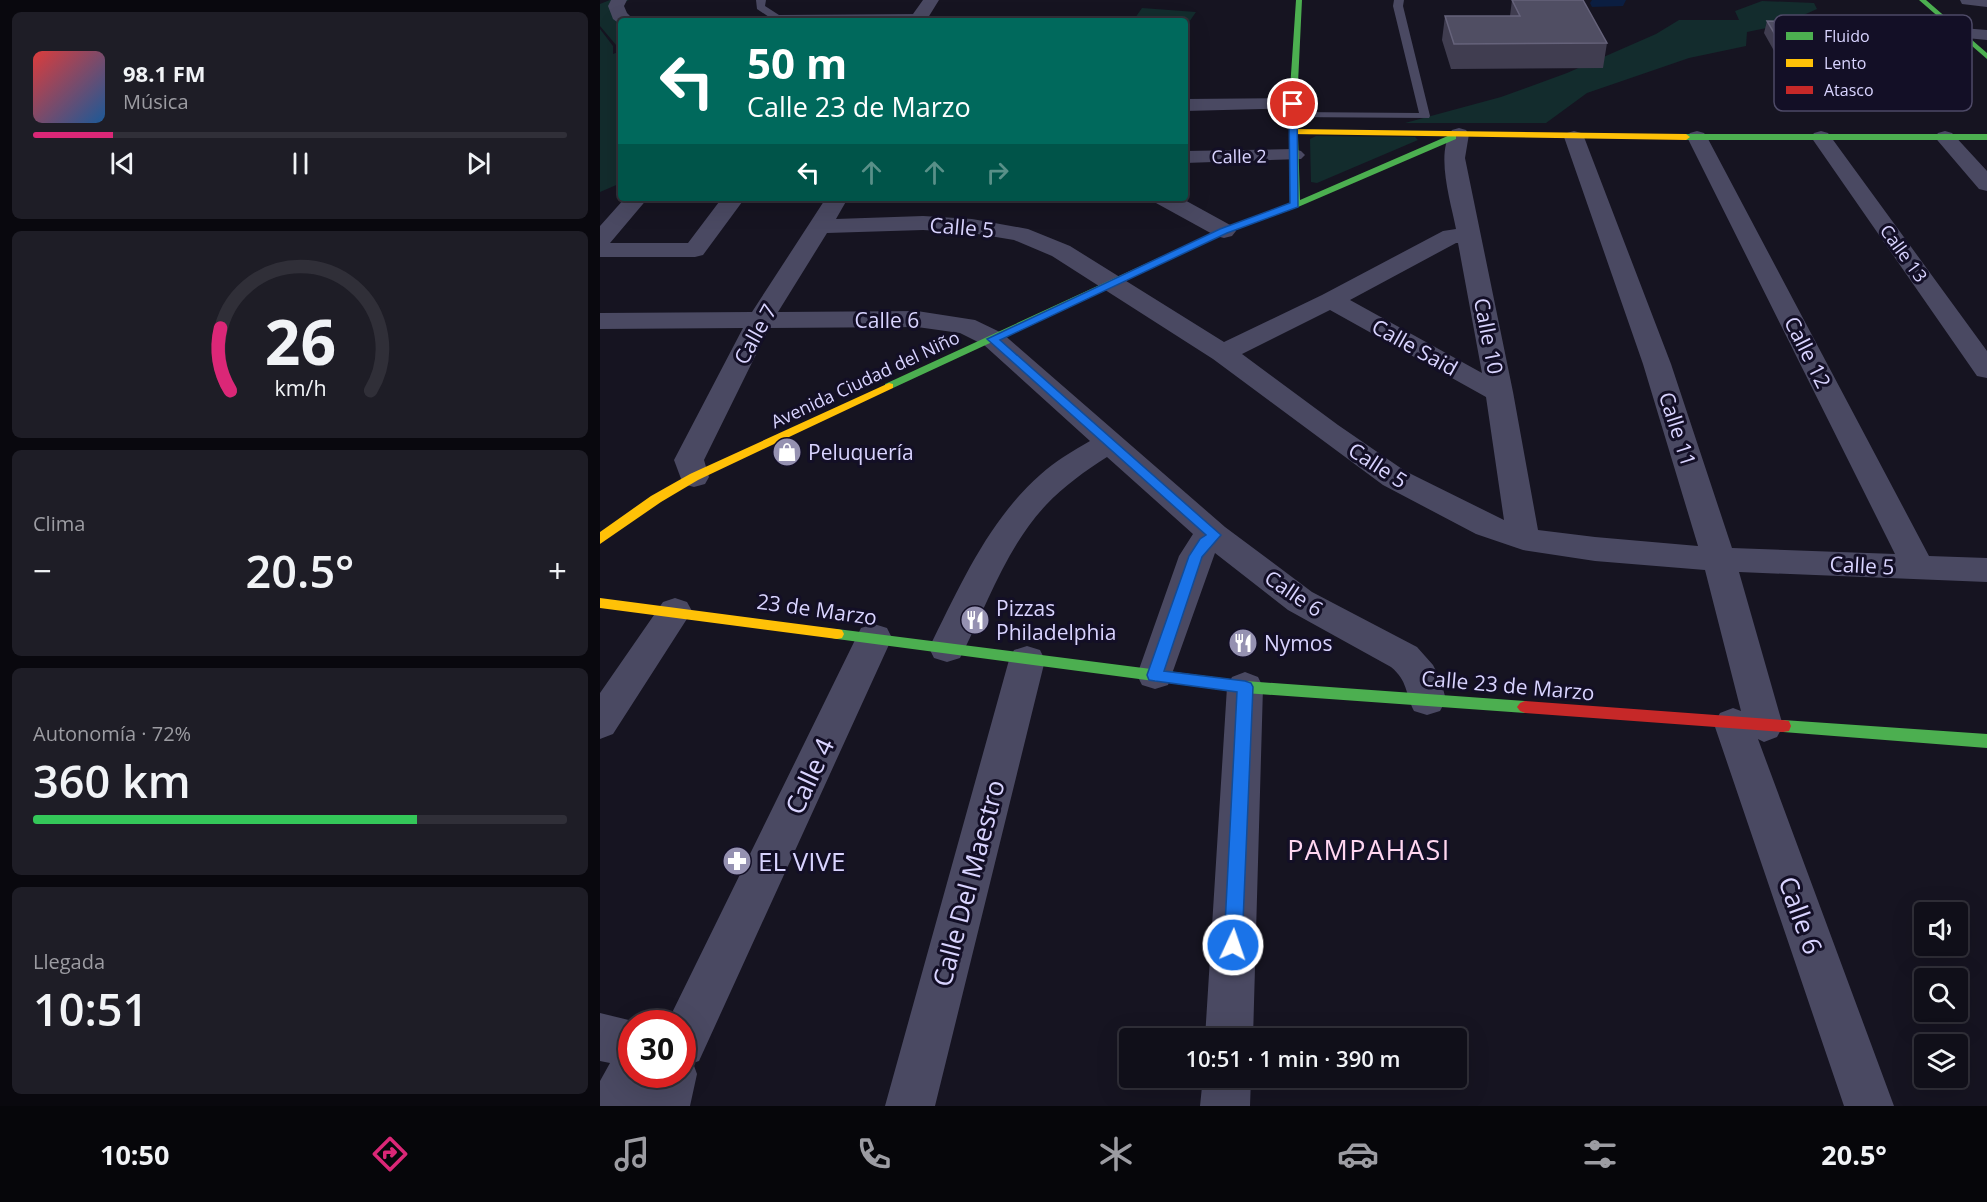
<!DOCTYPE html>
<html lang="es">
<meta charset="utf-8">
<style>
:root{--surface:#100f19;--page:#1e1d26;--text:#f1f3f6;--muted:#9c9ca2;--line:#302f38;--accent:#db2777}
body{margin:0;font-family:"Open Sans",sans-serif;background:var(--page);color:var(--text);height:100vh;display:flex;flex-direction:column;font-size:22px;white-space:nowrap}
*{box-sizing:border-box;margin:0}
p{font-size:20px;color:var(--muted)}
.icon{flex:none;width:33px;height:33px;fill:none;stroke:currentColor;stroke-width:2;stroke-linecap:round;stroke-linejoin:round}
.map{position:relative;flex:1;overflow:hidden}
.side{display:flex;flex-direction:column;gap:12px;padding:12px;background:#09080e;width:600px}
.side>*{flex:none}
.top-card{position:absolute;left:18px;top:18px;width:570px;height:183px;border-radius:6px;box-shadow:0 6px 24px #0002,0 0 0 2px var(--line);background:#00695c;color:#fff;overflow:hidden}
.controls{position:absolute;left:1314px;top:902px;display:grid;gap:12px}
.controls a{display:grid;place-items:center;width:54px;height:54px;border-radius:6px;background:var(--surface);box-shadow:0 6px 24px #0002,0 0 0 2px var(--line);font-size:30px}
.speed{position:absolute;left:18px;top:1010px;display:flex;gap:12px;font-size:30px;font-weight:700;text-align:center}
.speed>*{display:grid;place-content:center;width:78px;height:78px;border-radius:50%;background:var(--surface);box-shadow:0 6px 24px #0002,0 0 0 2px var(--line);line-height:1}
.speed .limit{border:9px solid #d22;background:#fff;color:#111}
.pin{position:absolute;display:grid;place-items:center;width:51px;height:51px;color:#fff;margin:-26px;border:3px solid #fff;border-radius:50%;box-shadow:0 2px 6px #0007}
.me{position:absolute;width:66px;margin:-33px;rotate:3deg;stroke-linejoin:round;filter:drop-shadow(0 0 4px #0008)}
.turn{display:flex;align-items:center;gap:21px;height:126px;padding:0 30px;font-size:27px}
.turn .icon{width:78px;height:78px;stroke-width:2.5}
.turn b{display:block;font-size:42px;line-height:51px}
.lanes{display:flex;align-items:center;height:57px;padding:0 30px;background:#0003;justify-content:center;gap:30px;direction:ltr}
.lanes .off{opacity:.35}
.big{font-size:45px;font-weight:600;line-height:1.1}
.side .card{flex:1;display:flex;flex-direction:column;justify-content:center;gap:9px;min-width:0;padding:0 21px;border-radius:9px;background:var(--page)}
.side .dial{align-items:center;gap:0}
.dial svg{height:156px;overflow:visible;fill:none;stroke:var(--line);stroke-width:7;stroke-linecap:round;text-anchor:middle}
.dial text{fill:var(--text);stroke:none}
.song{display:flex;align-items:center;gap:18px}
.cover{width:72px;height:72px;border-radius:9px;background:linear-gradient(135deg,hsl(0 70% 55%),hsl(210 70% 35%))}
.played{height:6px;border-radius:3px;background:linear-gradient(90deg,var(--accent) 15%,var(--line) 15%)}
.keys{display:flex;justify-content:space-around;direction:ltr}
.heat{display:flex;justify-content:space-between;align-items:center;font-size:33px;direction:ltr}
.charge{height:9px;border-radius:4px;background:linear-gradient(90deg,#34c759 72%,var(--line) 0)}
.trip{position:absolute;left:519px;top:1028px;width:348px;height:60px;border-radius:6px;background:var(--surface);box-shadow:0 6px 24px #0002,0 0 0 2px var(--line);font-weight:600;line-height:60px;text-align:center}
.tab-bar{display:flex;height:96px;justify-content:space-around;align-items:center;background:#06060a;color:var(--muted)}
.tab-bar .icon{width:42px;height:42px}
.tab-bar .on{color:var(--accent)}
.tab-bar b{font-size:27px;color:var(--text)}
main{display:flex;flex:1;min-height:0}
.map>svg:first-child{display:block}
.green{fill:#132c2d}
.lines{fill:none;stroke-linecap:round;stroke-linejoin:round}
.canal{fill:#0b1e41;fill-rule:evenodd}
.lane{fill:#4a4962;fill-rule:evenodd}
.street{fill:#4a4962;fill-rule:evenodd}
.fast{fill:#4caf50;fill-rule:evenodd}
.slow{fill:#ffc107;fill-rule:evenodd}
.jam{fill:#c62828;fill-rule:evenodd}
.wall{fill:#403d50}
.building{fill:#504e63;stroke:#66637b;stroke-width:1.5}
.route{fill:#1a73e8;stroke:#114b97;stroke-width:1.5}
.labels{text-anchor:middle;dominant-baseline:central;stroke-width:6;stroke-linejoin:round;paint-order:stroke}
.far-street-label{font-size:18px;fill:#d9d4ff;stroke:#130f26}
.street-label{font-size:21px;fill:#d9d4ff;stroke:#130f26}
.poi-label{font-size:21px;fill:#d9d4ff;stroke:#130f26;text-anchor:start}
.near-street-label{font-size:26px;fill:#d9d4ff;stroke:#130f26}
.near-poi-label{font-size:26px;fill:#d9d4ff;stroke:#130f26;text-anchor:start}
.near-neighbourhood-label{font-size:27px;letter-spacing:1.5px;fill:#ffd6f0;stroke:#130f26}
.key{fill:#130f26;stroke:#4e4a67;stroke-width:1.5}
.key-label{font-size:16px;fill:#d9d4ff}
</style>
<main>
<section class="side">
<div class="card">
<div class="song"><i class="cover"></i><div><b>98.1 FM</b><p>Música</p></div></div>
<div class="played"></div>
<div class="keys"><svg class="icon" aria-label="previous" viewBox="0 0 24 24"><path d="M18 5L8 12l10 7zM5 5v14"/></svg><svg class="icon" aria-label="pause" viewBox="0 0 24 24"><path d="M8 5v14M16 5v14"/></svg><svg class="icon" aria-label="next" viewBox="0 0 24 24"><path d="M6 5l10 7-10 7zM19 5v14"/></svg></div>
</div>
<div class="card dial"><svg viewBox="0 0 100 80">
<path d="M14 69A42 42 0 1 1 86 69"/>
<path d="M14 69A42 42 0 0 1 9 37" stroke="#db2777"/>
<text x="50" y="56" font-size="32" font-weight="700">26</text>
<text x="50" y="72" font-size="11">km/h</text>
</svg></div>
<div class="card"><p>Clima</p>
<div class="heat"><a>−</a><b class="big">20.5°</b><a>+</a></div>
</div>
<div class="card"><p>Autonomía · 72%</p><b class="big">360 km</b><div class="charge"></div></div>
<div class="card"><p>Llegada</p><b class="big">10:51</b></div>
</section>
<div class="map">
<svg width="1387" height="1106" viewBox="0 0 1387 1106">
<rect width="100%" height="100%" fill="#161421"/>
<path class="green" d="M10 0H29L17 6 21 21V46L16 45 0 26V4Z
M1162 1 1214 3 1217 9 1181 25 1147 32 1146 46 1089 58 987 93 946 123H805L901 97 967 73 1056 34 1079 20H1139L1135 11Z
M542 8 596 12 587 25 585 24V21H533Z
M0 29 13 46V54L21 51V183L0 192Z
M716 136 815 137 818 140 717 183 711 182 710 139Z"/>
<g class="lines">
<path class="canal" d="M992 0H1026L1023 6 992 7 990 3Z"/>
<path class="lane" d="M156 0H166L165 6 179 15 320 14 325 17 320 20 175 21 157 9Z
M794 0H804L803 6 830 116 829 118 689 117 688 115 693 112 819 113 793 6Z"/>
<path class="street" d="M11 0H27L24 6 27 13 35 21H21V25L13 19 8 6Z
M323 0H339L326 21H308Z
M1360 0H1387V7L1362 4Z
M1362 28 1387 30V40L1356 37 1353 33 1356 29Z
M693 98 700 100 703 104 700 108 585 111V99Z
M859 128 866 130 869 134 865 158 913 392 938 530 995 537 1098 546 1043 364 964 137 967 133 974 131 981 133 984 137 1071 364 1132 548 1295 554 1087 137 1090 133 1097 131 1104 133 1107 137 1329 556 1387 558V582L1139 572 1183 726 1177 737 1164 742 1158 739 1294 1106H1244L1114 724 1120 713 1133 708 1141 711 1105 570 995 561 923 550 876 534 783 485 613 359 452 256 414 240 372 233 323 230 227 233 178 312 317 311 375 320 402 333 625 527 712 592 817 647 833 665 841 681 846 700 840 711 827 715 814 711C805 693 808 681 791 667L688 610 615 553 568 685 555 689 542 685 537 675 579 556 593 534 507 457C485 471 464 486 446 505 405 549 387 606 360 658L347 662 334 658 329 648C360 586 388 521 440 475 455 461 473 451 490 441L384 345 360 333 317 327 169 328 104 460 109 477 105 484 94 487 83 484 74 460 143 328 0 329V313L152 312 226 198H248L236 219 323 216 372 219 428 229 470 246 624 342 722 295 843 231 856 229C851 202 835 154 852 130ZM856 243H858L882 373 750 300ZM730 310 886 397 904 520 805 471 738 425 642 354Z
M1221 131 1228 133 1387 351V378L1377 376 1211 137 1214 133Z
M1345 131 1352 133 1387 171V191L1379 189 1338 141 1335 137 1338 133Z
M694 149 701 151 705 155 701 159 585 163V151Z
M25 198H48L10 243H88L122 198H145L103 255 95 257H0V226Z
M553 198H581L632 226 636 231 632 236 624 238 616 236 556 203Z
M75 598 87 602 92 611 13 734 0 739V693L63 602Z
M274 624 287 628 292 638 99 1061 93 1063 97 1074 90 1106H0V1081L10 1063 0 1061V1013L41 1023H32V1074H82V1023H67L256 638 261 628Z
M427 646 440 650 445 660 335 1106H285L409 660 414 650Z
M645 672 658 677 663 687 653 1038H605L627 687 632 677Z
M603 1077H651L650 1106H600Z"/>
<path class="fast" d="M696 0H702L697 104 700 200 850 135H856V139L698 207 627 233 293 388H285V384L621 229 690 204 689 104Z
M1319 0H1326L1387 53V59Z
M1387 134V140H1086L1082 137 1086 134Z
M237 629 645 681 925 701 930 703 933 707 930 711 925 713 645 693 237 639 232 638 230 634 232 630Z
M1183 720 1387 734V748L1183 732 1177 731 1175 726 1177 721Z"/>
<path class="slow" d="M693 129 1086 134 1090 137 1086 140 690 134V130Z
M289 383 293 384V388L98 480 61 502 0 544V532L51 496 90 474Z
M0 598 237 629 242 630 244 634 242 638 237 639 0 608Z"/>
<path class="jam" d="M925 701 1183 720 1189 721 1191 726 1189 731 1183 732 925 713 920 711 917 707 920 703Z"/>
</g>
<path class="wall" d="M912 0 1007 43 1003 68 851 69 842 40 845 16H910Z
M1167 21 1224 54 1220 66 1182 65 1164 33Z"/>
<path class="building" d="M912 0H983L1007 43 854 44 845 16H920Z
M1167 21 1204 22 1224 54 1186 53Z"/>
<path class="route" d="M693 101 697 104 698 207 627 233 400 340 621 535 602 557 564 671 645 681 651 683 653 687 642 945 640 951 633 953 626 951 624 945 637 692 555 681 549 680 547 675 589 556 600 539 606 535 387 339 620 229 690 203 689 104Z"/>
<defs>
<g id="shop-disc" transform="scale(1.5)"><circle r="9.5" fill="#9591b1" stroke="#130f26"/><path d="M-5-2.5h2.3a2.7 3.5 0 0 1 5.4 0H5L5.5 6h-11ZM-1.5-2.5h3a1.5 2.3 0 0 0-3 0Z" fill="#fff"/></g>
<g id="restaurant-disc" transform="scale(1.5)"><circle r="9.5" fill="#9591b1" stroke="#130f26"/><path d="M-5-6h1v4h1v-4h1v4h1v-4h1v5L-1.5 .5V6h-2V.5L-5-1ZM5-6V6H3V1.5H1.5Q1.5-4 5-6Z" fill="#fff"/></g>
<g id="pharmacy-disc" transform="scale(1.5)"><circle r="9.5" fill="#9591b1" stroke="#130f26"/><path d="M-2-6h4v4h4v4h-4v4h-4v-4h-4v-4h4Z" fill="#fff"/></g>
</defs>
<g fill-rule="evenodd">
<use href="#shop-disc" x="187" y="452"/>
<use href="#restaurant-disc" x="375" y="620"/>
<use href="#restaurant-disc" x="643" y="643"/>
<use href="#pharmacy-disc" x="137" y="861"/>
</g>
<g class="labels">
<g class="far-street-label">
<text transform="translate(639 156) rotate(-1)">Calle 2</text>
<text transform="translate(1304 253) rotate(54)">Calle 13</text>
<text transform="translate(265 379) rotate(-25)">Avenida Ciudad del Niño</text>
</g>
<g class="street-label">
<text transform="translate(362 227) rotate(5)">Calle 5</text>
<text x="287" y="320">Calle 6</text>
<text transform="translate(155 334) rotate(-61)">Calle 7</text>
<text transform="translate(889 336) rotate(79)">Calle 10</text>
<text transform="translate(815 347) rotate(29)">Calle Said</text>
<text transform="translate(1208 352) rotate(63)">Calle 12</text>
<text transform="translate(1078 429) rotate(72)">Calle 11</text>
<text transform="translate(778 465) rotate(33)">Calle 5</text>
<text transform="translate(1262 565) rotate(3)">Calle 5</text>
<text transform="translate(694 593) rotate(34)">Calle 6</text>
<text transform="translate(217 609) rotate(8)">23 de Marzo</text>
<text transform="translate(908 685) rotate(5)">Calle 23 de Marzo</text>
</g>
<g class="poi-label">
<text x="208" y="452">Peluquería</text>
<text x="396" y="608">Pizzas<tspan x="396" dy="24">Philadelphia</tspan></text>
<text x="664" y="643">Nymos</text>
</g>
<g class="near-street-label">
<text transform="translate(209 776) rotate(-65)">Calle 4</text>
<text transform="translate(368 883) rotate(-75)">Calle Del Maestro</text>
<text transform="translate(1201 915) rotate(70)">Calle 6</text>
</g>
<g class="near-poi-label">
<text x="158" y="861">EL VIVE</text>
</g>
<g class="near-neighbourhood-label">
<text x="769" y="849">PAMPAHASI</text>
</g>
</g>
<rect x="1174" y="15" width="198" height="96" rx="9" class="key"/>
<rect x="1186" y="32" width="27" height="8" fill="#4caf50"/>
<rect x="1186" y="59" width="27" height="8" fill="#ffc107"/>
<rect x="1186" y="86" width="27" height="8" fill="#c62828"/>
<g class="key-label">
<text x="1224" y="42">Fluido</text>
<text x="1224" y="69">Lento</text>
<text x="1224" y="96">Atasco</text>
</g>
</svg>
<div class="controls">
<a><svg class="icon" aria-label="sound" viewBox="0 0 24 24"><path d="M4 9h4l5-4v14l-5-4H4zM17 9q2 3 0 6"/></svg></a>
<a><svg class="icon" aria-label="search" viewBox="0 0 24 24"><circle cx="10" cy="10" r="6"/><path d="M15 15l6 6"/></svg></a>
<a><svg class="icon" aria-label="layers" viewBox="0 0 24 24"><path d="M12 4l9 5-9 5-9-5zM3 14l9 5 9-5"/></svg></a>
</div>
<div class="speed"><div class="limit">30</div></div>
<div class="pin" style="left:693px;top:104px;background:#d93025"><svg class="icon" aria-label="arrive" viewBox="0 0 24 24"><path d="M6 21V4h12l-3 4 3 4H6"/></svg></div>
<svg class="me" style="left:633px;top:945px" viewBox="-20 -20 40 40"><circle r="17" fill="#1a73e8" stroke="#fff" stroke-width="3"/><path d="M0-11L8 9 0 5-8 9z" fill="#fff"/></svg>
<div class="trip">10:51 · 1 min · 390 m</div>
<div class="top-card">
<div class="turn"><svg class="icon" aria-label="left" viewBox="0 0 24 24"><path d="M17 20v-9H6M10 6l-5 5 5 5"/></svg><div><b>50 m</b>Calle 23 de Marzo</div></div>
<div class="lanes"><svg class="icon" aria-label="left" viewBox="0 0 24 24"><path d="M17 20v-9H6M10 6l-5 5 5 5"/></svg><svg class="icon off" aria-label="ahead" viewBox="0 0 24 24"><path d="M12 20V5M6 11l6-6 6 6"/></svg><svg class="icon off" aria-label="ahead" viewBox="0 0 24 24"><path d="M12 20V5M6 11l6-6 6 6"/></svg><svg class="icon off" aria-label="right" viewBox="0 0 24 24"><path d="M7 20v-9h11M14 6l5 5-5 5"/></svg></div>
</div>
</div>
</main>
<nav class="tab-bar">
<b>10:50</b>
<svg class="icon on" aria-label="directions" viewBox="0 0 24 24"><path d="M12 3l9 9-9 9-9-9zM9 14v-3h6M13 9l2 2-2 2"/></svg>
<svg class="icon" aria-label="music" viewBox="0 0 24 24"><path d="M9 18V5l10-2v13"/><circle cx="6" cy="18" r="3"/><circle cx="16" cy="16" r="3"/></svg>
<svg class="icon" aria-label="phone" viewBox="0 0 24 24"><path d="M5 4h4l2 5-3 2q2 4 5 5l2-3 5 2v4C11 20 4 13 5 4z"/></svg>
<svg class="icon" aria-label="climate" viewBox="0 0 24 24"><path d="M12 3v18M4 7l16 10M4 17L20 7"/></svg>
<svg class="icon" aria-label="car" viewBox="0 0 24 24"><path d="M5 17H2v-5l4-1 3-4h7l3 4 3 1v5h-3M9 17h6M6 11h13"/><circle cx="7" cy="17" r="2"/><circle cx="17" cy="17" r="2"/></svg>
<svg class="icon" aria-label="filters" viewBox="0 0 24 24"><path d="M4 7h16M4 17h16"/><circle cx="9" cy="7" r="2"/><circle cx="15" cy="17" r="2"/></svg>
<b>20.5°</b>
</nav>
